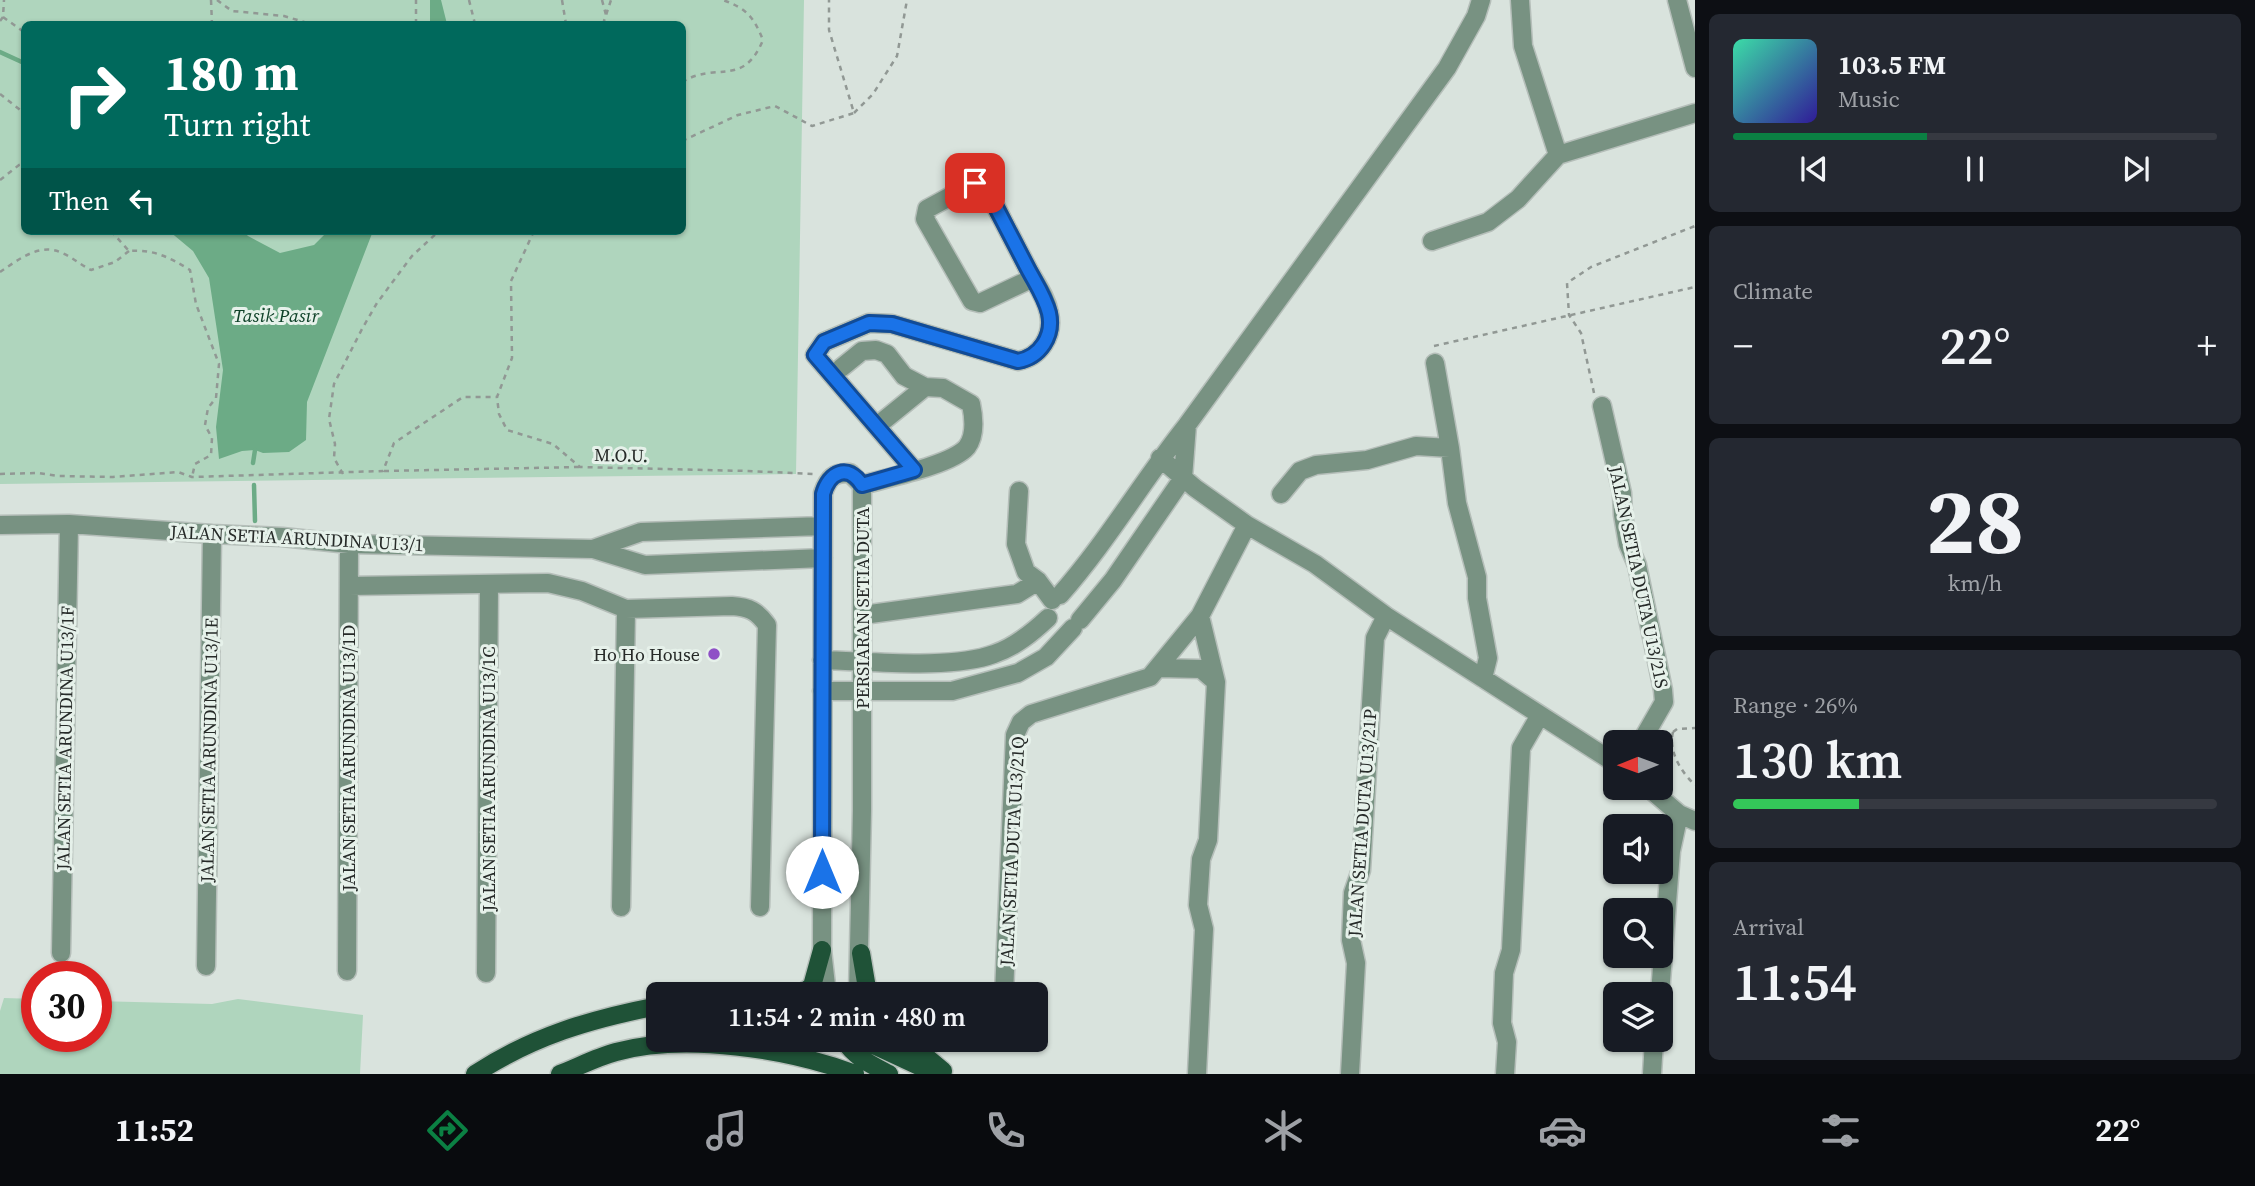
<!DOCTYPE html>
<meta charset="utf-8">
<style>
:root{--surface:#171b24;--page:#242831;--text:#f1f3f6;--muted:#9ea1a6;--line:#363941;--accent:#0b8043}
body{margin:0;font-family:"Source Serif 4",serif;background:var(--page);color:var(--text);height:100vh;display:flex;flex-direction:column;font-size:26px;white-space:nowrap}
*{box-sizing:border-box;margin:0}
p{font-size:23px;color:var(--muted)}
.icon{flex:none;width:38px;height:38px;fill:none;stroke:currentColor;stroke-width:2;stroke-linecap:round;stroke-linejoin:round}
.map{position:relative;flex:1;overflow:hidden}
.drawer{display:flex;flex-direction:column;gap:14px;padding:14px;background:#0d0f14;width:560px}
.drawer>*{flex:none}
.top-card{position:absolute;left:21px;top:21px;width:665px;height:214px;border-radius:10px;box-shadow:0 2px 5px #0004;background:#00695c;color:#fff;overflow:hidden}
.needle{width:46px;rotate:269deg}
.controls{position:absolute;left:1603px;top:730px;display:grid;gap:14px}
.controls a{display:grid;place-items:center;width:70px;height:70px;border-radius:10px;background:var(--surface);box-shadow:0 2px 5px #0004;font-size:35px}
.speed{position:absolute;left:21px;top:961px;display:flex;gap:14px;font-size:35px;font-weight:700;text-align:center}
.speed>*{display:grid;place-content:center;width:91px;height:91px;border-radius:50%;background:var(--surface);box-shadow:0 2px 5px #0004;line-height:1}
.speed .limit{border:10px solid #d22;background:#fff;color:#111}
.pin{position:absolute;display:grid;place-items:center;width:60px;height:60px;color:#fff;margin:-30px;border-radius:14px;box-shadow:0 4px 10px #0006}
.me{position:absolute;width:77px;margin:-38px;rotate:0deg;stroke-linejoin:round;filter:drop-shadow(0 0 5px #0008)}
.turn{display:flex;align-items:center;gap:24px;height:147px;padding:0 28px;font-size:32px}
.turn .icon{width:91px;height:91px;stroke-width:2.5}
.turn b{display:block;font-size:49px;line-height:60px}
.then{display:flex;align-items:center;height:66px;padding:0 28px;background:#0003;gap:14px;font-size:26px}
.big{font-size:52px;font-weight:600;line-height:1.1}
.drawer .tile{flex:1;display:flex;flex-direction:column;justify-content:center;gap:10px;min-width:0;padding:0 24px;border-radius:10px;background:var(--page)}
.drawer .dial{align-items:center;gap:0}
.dial b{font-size:91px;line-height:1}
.song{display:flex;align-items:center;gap:21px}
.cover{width:84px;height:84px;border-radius:10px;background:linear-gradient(135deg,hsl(160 70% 55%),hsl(250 70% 35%))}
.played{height:7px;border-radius:4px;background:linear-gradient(90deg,var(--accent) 40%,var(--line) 40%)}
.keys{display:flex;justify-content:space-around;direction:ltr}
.heat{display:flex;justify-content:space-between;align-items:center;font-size:38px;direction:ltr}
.charge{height:10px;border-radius:5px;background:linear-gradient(90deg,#34c759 26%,var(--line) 0)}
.trip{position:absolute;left:646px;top:982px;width:402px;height:70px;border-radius:10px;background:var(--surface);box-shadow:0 2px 5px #0004;font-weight:600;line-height:70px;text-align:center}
.tabs{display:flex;height:112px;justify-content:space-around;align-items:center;background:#090b0e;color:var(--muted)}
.tabs .icon{width:49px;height:49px}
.tabs .current{color:var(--accent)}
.tabs b{font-size:32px;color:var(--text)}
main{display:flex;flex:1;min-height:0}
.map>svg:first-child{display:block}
.green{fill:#afd5bd;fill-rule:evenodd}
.water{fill:#6cab86}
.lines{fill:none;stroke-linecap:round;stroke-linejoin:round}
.stream{stroke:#6cab86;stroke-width:4.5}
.minor-casing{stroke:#b5beb9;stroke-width:21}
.major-casing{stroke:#b5beb9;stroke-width:21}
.path{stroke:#919894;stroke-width:2.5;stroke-dasharray:5 5;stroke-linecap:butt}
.minor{stroke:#789282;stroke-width:18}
.major{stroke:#1f5237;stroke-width:18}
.route-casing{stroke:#114b97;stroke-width:18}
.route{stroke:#1a73e8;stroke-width:12}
.poi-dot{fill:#8f50c6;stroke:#e6f1ea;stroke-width:2.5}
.labels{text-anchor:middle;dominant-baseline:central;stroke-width:6;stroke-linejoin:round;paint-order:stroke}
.street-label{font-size:18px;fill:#262a28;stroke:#e6f1ea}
.poi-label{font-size:18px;fill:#262a28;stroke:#e6f1ea;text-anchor:end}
.water-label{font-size:19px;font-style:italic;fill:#0f4229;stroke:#e6f1ea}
</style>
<main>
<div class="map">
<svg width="1695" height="1074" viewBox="0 0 1695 1074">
<rect width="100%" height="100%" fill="#d9e3dd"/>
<path class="green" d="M0 0H804L796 474 0 484ZM24 24H682V231H24Z
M4 998 37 999V1036H96V1001L212 1004 238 999 363 1015 360 1074H0V1011Z"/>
<path class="water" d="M430 0H441L447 24H430Z
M169 231H243L248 236 280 253 314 245 328 231H373L307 402 306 440 289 452 263 453 255 450 242 451 219 459 216 427 223 370 209 278 193 251Z"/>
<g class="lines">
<path class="stream" d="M0 52 24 63
M253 463 255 450
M254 485 255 521"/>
<g class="minor-casing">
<path id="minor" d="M1520 0 1523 46 1558 155
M1677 0 1695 68
M1432 241 1488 222 1518 199 1558 155 1695 113
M1435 363 1450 448 1457 503 1477 577V598L1488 658 1483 678
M841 368 862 351 876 350 887 354 904 376 925 387 943 388 971 404C974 418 976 435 967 447 952 465 886 478 862 485
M1602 406 1622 493 1623 515 1628 544 1637 565 1663 690 1664 702 1641 742
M877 426 925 387
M1160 458 1195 488 1247 525 1315 564 1386 616 1615 763
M914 470 815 355 824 342 869 323 892 324 1018 361C1040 357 1054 336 1049 313 1046 297 1036 284 1028 269 1014 242 1000 215 986 188L975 183 927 209 925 219 972 301 980 303 1033 278
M1019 491 1016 544 1026 572 1038 581 1052 600
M1281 494 1300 471 1316 465 1367 460 1416 446 1450 448
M0 525 69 524 212 534 282 537 349 544 593 549
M823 558 645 565 593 549 641 532 823 526
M349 586 548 583 582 591 626 609 732 606C749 607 757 611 767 625L760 907
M1060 595C1107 542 1143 480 1187 425L1447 68 1476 16 1481 0
M863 615 1017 594 1038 581
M1080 620 1113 580 1183 478 1187 425
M822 660C870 661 951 670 994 654 1015 647 1032 633 1048 618
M1159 668 1201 669 1216 682
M822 691H952L1018 673 1046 657 1073 628
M1649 788 1679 814 1695 821
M621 907 626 609
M61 953 69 524
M206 966 212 534
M347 971 349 544
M486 973 489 585
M827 994 822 950 823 493C828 478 834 472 850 473L862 485V810L858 994
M1004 994 1015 735 1021 722 1031 714 1150 677 1200 616 1247 525
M1660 994 1671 851 1679 814
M1197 1074 1204 929 1198 905 1201 859 1208 840 1216 682 1200 616
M1350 1074 1356 963 1351 940 1353 893 1361 870 1375 638 1386 616
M1505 1074 1507 1042 1502 1023 1504 973 1511 950 1521 748 1540 715
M1652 1074 1654 1040"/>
</g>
<g class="major-casing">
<path id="major" d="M861 953 868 994
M801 994 812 986 822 950
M802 1040H805
M844 1040C854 1057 872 1065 889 1074
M863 1040 936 1074
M906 1040 943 1071
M475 1074C533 1036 591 1019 658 1006
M560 1074C578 1067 597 1057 616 1052 685 1033 789 1049 855 1074"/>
</g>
<path class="path" d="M211 0 212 24
M217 0 232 11 284 16 311 24
M469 0 475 24
M562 0 566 24
M602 0 606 15
M3 17 24 32
M0 21 3 17 4 0
M416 24V0
M603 24 611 0
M682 82C717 61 743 88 763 40 753 16 747 9 723 0
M0 94 24 113
M854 113 873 94 897 56 907 0
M682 141 738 115 775 106 812 126 854 113 829 30V0
M0 180 19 165 24 164
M111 231 129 251C153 249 169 257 190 270L196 304 219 364 216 398 208 408 205 425 212 438 211 455 195 464 192 477
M534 231 511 281 512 358 497 397 499 414 507 430 553 444 580 467 748 471 815 474
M0 272C18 260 40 242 62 253 72 257 81 265 91 270L115 262 129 251
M1434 346 1695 287
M1594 393 1581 333 1569 315 1567 283 1591 267 1695 226
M384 471 580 467
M0 474 39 473 58 476 113 477 178 472 192 477 383 471 394 443 463 397H497
M343 474 334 458 335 444 329 419 334 384 362 329 377 303 412 256 439 231
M1673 732C1668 751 1681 772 1695 785
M1673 732 1677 729 1695 728"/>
<use href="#minor" class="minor"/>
<use href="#major" class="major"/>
</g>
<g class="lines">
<g class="route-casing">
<path id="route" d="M822 872 823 494C829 472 848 463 862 485L914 470 815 355 824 342 869 323 892 324 1018 361C1040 357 1054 336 1049 313 1045 297 1036 284 1028 269 1014 242 1000 215 986 188L975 183"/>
</g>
<use href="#route" class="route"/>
</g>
<circle class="poi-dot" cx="714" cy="654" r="7"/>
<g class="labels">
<g class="street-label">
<text transform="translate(621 455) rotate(1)">M.O.U.</text>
<text transform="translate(297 538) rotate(3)">JALAN SETIA ARUNDINA U13/1</text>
<text transform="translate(1639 577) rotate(78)">JALAN SETIA DUTA U13/21S</text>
<text transform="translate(862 608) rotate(-90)">PERSIARAN SETIA DUTA</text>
<text transform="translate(65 738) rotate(-89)">JALAN SETIA ARUNDINA U13/1F</text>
<text transform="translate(209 750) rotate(-89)">JALAN SETIA ARUNDINA U13/1E</text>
<text transform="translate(348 758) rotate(-90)">JALAN SETIA ARUNDINA U13/1D</text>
<text transform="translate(488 779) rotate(-90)">JALAN SETIA ARUNDINA U13/1C</text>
<text transform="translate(1362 823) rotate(-86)">JALAN SETIA DUTA U13/21P</text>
<text transform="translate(1012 851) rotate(-87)">JALAN SETIA DUTA U13/21Q</text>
</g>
<g class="poi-label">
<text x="700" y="654">Ho Ho House</text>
</g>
<g class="water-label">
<text x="276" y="315">Tasik Pasir</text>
</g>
</g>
</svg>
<div class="controls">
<a><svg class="needle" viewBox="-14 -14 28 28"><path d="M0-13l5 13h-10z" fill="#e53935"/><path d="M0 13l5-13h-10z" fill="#9ea1a6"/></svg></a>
<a><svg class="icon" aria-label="sound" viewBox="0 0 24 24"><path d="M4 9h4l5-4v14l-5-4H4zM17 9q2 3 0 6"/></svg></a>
<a><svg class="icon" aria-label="search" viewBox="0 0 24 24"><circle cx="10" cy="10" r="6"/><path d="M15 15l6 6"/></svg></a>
<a><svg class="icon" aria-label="layers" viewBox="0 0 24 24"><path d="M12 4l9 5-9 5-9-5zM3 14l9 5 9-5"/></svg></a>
</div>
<div class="speed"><div class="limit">30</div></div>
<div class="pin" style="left:975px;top:183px;background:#d93025"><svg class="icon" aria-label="arrive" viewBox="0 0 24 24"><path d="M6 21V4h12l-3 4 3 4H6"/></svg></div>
<svg class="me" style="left:822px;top:872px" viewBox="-20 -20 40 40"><circle r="19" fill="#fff"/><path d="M0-13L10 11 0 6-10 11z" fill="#1a73e8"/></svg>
<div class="trip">11:54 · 2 min · 480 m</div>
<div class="top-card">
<div class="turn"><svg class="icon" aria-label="right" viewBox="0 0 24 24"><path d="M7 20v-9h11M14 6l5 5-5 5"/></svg><div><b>180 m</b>Turn right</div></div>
<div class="then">Then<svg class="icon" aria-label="left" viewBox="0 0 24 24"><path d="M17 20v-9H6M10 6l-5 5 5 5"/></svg></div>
</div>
</div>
<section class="drawer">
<div class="tile">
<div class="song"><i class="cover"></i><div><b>103.5 FM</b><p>Music</p></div></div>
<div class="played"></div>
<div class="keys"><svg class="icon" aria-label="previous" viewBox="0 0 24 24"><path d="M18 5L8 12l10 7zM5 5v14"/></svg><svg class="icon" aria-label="pause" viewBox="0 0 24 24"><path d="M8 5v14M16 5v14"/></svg><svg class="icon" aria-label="next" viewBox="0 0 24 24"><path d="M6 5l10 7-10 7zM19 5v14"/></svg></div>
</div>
<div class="tile"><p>Climate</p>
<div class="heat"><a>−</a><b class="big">22°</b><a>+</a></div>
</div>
<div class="tile dial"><b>28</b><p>km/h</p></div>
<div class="tile"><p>Range · 26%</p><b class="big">130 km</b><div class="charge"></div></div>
<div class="tile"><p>Arrival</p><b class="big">11:54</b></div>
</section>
</main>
<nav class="tabs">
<b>11:52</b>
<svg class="icon current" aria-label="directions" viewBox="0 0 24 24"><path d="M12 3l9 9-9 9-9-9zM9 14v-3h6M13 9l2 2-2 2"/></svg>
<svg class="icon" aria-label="music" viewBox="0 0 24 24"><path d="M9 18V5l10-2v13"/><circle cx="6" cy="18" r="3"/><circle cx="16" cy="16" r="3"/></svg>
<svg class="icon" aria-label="phone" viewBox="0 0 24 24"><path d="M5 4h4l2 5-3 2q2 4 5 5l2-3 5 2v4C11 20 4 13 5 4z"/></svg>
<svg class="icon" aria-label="climate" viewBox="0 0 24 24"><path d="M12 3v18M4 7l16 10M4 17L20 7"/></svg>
<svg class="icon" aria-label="car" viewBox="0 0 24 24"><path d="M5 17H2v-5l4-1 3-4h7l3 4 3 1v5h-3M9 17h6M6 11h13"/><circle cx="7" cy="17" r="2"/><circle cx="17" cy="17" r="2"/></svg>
<svg class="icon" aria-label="filters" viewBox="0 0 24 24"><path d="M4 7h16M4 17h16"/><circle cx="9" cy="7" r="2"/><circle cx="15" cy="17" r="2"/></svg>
<b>22°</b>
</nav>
